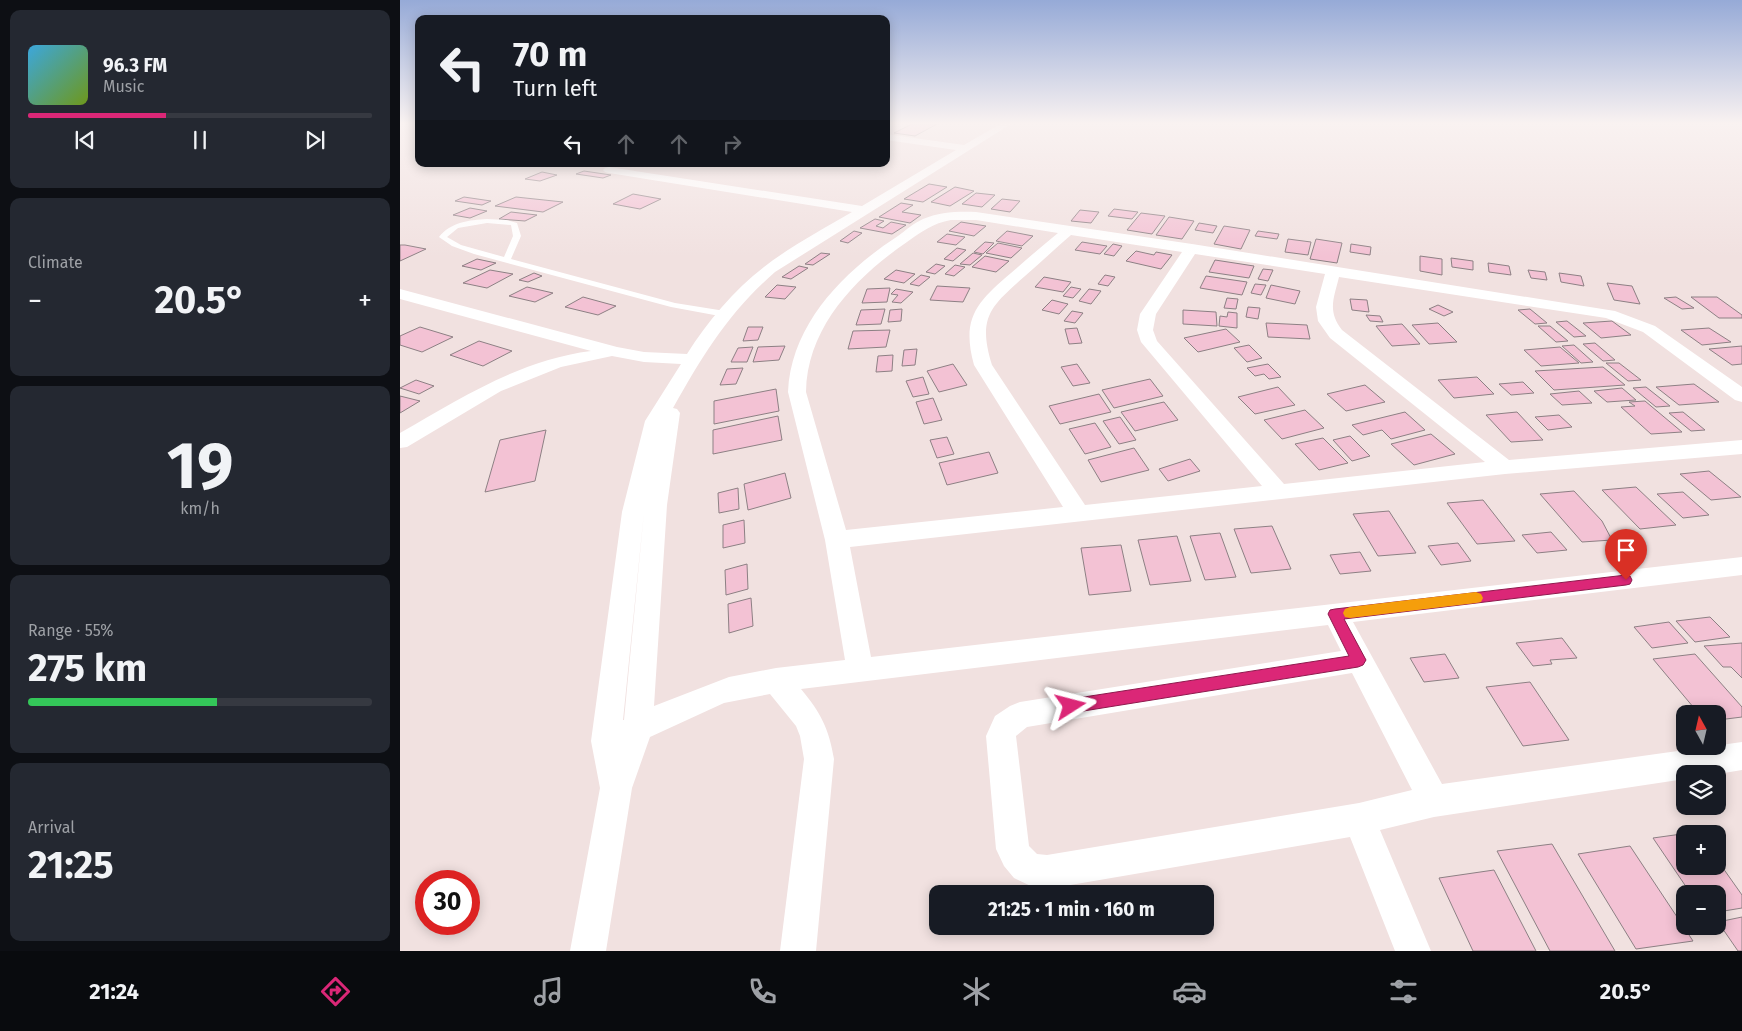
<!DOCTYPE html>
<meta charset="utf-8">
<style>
:root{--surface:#171b24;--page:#242831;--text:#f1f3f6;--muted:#9ea1a6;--line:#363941;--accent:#db2777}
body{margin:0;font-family:"Fira Sans",sans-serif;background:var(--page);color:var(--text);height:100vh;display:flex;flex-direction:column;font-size:19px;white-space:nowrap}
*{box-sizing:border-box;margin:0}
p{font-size:16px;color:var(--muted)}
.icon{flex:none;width:28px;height:28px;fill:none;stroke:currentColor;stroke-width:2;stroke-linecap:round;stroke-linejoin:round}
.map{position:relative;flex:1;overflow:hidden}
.sheet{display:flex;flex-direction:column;gap:10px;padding:10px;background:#0d0f14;width:400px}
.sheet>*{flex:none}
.banner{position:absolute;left:15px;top:15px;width:475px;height:152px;border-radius:10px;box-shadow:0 2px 12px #0003;background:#171b24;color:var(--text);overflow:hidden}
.needle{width:32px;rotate:352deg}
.fabs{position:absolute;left:1276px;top:705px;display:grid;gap:10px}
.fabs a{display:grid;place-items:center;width:50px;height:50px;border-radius:10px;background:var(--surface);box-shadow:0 2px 12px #0003;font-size:25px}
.speed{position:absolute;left:15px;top:870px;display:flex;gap:10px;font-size:25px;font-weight:700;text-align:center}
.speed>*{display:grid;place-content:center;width:65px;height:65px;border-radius:50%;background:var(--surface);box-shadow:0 2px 12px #0003;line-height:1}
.speed .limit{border:8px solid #d22;background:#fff;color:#111}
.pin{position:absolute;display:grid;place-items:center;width:42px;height:42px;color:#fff;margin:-51px -21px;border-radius:50% 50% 50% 0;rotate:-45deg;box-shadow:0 0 5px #0007}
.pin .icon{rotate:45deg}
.me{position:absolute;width:55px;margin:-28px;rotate:81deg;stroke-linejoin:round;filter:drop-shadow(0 0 4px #0008)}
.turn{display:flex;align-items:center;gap:18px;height:105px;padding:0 15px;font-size:22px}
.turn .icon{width:65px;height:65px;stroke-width:2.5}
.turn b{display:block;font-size:35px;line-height:42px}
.lanes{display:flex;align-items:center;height:48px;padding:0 15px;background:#0003;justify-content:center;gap:25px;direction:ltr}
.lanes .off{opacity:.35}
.big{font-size:38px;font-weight:700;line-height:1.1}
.sheet .widget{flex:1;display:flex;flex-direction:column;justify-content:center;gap:8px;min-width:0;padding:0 18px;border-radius:10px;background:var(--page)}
.sheet .dial{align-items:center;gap:0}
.dial b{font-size:65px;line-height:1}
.song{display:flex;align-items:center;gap:15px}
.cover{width:60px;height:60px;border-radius:8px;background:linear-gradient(135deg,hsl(200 70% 55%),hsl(80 70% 35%))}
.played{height:5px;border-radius:2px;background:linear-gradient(90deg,var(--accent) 40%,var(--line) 40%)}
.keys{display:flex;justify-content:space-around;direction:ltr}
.heat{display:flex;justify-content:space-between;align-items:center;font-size:28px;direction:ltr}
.charge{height:8px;border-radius:4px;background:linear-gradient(90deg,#34c759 55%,var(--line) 0)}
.trip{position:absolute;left:529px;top:885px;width:285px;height:50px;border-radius:10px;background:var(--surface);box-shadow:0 2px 12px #0003;font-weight:700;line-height:50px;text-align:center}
.tab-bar{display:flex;height:80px;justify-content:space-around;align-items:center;background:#090b0e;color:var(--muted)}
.tab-bar .icon{width:35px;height:35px}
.tab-bar .on{color:var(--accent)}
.tab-bar b{font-size:22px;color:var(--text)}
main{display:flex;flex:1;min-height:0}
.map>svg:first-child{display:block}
.building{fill:#f3c2d4;stroke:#8d8084}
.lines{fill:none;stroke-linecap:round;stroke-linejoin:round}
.service{fill:#fff;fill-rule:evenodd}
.minor{fill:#fff;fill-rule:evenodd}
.route{fill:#db2777;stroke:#8e194d}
.slow{fill:#f59e0b}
</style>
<main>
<section class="sheet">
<div class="widget">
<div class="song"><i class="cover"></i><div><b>96.3 FM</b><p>Music</p></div></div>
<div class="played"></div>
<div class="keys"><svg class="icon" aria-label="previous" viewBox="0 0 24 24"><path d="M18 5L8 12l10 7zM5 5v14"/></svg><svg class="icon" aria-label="pause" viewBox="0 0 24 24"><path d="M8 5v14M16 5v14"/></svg><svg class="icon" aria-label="next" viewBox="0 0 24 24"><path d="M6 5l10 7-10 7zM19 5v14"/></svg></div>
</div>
<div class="widget"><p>Climate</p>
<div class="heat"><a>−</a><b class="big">20.5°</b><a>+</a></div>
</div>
<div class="widget dial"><b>19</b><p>km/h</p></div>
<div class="widget"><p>Range · 55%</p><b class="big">275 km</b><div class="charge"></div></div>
<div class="widget"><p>Arrival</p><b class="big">21:25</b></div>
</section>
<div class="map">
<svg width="1342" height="951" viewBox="0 0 1342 951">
<rect width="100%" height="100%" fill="#f1e1e0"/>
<path class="building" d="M512 124H537L515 136 494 133Z
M184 171 211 175 203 178 176 174Z
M142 172 157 175 140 181 125 179Z
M529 184 547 187 523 202 504 199Z
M555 187 574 191 550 206 531 202Z
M576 193 595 195 582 207 562 204Z
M233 194 261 199 240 209 213 204Z
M64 197 91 201 82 205 55 201Z
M116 197 163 202 143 212 95 206Z
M602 199 620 201 610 212 591 209Z
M501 203 513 205 502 212 521 215 510 223 479 217Z
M70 208 87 211 70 218 53 215Z
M714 209 738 212 732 219 708 216Z
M680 210 699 212 691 223 671 221Z
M111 212 137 215 125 221 99 219Z
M741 213 765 216 752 234 727 230Z
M769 217 794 221 782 239 756 235Z
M475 219 484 221 476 226 483 228 491 222 506 225 492 234 460 228Z
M561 222 586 226 574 236 549 231Z
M799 223 817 226 813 233 795 230Z
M824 226 850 230 841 249 814 244Z
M454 231 462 233 448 243 440 241Z
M607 231 633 236 622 246 596 241Z
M858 231 879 234 877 239 855 236Z
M547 234 565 237 556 245 537 242Z
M888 239 911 242 908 255 885 252Z
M916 239 942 243 937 263 910 259Z
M585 242 594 243 583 254 574 252Z
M682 242 707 246 700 254 675 250Z
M598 243 622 248 611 258 586 253Z
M713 244 722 246 714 256 704 254Z
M951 244 971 247 970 255 950 252Z
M0 245H5L26 249 0 261Z
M557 248 566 250 553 261 544 259Z
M736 251 754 255 756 252 772 255 761 269 726 261Z
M421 253 430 254 413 265 405 264Z
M573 253 582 255 570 265 560 264Z
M585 256 609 261 596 272 572 267Z
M1020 256 1042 259V275L1020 271Z
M1051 258 1073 261V270L1052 267Z
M77 259 96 263 81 270 62 266Z
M815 260 854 266 849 278 809 272Z
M1088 263 1109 266 1111 275 1089 272Z
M536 264 545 266 535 274 526 272Z
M555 265 565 267 554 276 545 274Z
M399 266 408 268 391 279 382 277Z
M863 269 873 270 868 281 858 279Z
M90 270 113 274 87 288 63 283Z
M496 270 515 274 504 283 484 279Z
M1128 270 1145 272 1147 280 1131 278Z
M134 273 142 276 128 282 119 280Z
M1159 273 1181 276 1184 286 1161 282Z
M521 275 530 277 519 286 510 284Z
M705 275 715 277 708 286 698 284Z
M806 276 847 282 842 295 800 288Z
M644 277 671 282 663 292 635 287Z
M1207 283 1232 286 1240 304 1214 300Z
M855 284 866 285 861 295 851 293Z
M377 285 396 287 385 299 365 297Z
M871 285 900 291 895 304 866 298Z
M537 286 570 288 563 302 530 300Z
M127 287 153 293 135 302 109 296Z
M671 287 681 289 673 298 663 296Z
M490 288 487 302 462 303 467 289Z
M496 289 513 292 501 303 492 302 498 295 491 294Z
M689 289 701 291 691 304 679 301Z
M183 297 216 306 198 315 165 307Z
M1276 297 1294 308 1282 309 1264 298Z
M1291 297H1317L1342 315V318H1319Z
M827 298 838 299 836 309 824 308Z
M950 299 967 300 969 312 952 310Z
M652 300 668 304 659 314 642 310Z
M1038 305 1053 312 1044 316 1029 309Z
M848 307 860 308 858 319 846 317Z
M485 309 481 324 456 325 461 310Z
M502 309 501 321 488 322 490 310Z
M1130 309 1147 323 1135 324 1118 310Z
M783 310 816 312 817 326 783 324Z
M672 311 683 313 675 323 664 321Z
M828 312 837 313V328L819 326 820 316 827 317Z
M966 315 980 316 983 322 970 321Z
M1167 321 1186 336 1174 337 1156 322Z
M1212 321 1231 335 1201 338 1183 323Z
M866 323 907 325 910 339 868 337Z
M1038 323 1057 342 1029 344 1012 325Z
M1002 324 1020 344 992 346 976 326Z
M1138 326H1150L1168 341 1156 342Z
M20 327 53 337 22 352 0 345V336Z
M348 327H363L358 340 343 341Z
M677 328 682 343 669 344 665 329Z
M1309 328 1331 342 1302 345 1281 330Z
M826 329 840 342 798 352 784 338Z
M490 330 486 347 448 349 453 331Z
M79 341 112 351 83 366 50 355Z
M1195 343 1215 360 1203 361 1183 344Z
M849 345 862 358 847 362 834 348Z
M1174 345 1193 362 1181 363 1162 346Z
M385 346 379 360 353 362 358 347Z
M1342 346V364L1332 365 1309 349Z
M353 347 347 362H331L338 348Z
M1160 347 1179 363 1141 366 1124 350Z
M517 349 515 365 502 366 504 350Z
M493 355 492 371 476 372 478 356Z
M1206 363H1219L1241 380 1228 381Z
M553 364 567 385 539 392 527 371Z
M677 364 690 383 673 386 661 367Z
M868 364 881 377 869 379 864 374 855 376 847 368Z
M1203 367 1225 385 1154 390 1135 371Z
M343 368 336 384 320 385 327 369Z
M523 377 529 394 513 397 506 381Z
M1077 377 1094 394 1054 398 1038 380Z
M750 379 763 396 714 408 702 390Z
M16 380 34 386 19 394 0 388Z
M1123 382 1134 393 1111 395 1099 384Z
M1294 384 1319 402 1279 405 1256 387Z
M965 385 985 402 946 411 927 394Z
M878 387 895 405 855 414 838 397Z
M1246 387 1270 406 1256 407 1233 388Z
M1222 388 1236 400 1207 402 1194 391Z
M376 389 379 411 314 424V401Z
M1179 391 1192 403 1162 405 1150 394Z
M699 394 711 412 660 424 649 406Z
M0 396 20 401 0 413Z
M533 398 542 420 524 424 516 402Z
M1245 401 1282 432 1251 434 1221 407 1235 406 1229 402Z
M764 402 778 420 735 431 721 412Z
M905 410 924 428 882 439 864 420Z
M1005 412 1025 430 991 439 982 430 963 435 952 425Z
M1117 412 1143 440 1111 442 1086 415Z
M1283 412 1305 430 1291 431 1269 413Z
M1159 415 1172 427 1148 430 1135 417Z
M378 416 382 440 313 454V430Z
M720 417 736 440 719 444 703 421Z
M695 423 711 447 685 454 669 429Z
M146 430 135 481 85 492 100 440Z
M1031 434 1055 454 1014 465 991 444Z
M950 436 970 456 952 461 933 440Z
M547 437 554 454 537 458 530 440Z
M923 438 948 463 919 470 895 444Z
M734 448 749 470 701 482 688 460Z
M589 452 598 473 547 485 539 463Z
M790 459 800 471 768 481 759 469Z
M1309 471 1341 497 1311 500 1280 474Z
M385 473 391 498 348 510 344 484Z
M1236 487 1276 525 1240 529 1202 490Z
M338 488 339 509 319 513 318 493Z
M1174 491 1202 521 1212 540 1182 542 1140 494Z
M1283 492 1309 515 1283 518 1257 494Z
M1083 500 1115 541 1077 544 1047 503Z
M989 511 1016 553 978 556 953 514Z
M344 520 345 543 323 548V525Z
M872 526 891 569 851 573 834 529Z
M1151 532 1167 550 1137 553 1122 535Z
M820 533 836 577 805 580 790 536Z
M777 536 791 581 750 585 738 540Z
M1058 543 1071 561 1041 565 1028 546Z
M721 545 731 591 689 595 681 548Z
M960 552 971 571 940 574 930 555Z
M347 564 348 589 326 595 325 570Z
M351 598 353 626 329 633 328 604Z
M1310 617 1330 637 1295 642 1276 621Z
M1269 622 1288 643 1252 648 1234 627Z
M1162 638 1177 658 1150 660 1152 664 1133 666 1116 643Z
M1342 643V678L1331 667H1323L1304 646Z
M1045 654 1059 678 1024 682 1010 658Z
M1295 654 1342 707V717L1318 720V714H1299L1253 659Z
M1130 682 1169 740 1123 746 1086 687Z
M1296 832 1297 834H1285V866H1318V861L1342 895V908L1318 912V894H1291L1253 838Z
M1152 844 1215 951H1150L1097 851Z
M1230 846 1293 941 1236 949 1178 854Z
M1094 870 1136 951H1073L1039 878Z
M1342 917V951H1338L1318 922Z"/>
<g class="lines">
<path class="service" d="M87 219 106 220 117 223 121 236 111 259 275 303 325 311 329 314 325 317 271 307 74 254 52 246 39 237C51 222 69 220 87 219ZM87 223 111 225 113 236 104 257 61 245 47 237 58 228Z"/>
<path class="minor" d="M600 124H611L375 272C328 313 303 355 273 408L277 409 280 413 267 505 254 706 329 677 376 668 445 660 425 540 388 392C391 324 444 271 498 236 506 230 514 223 523 219 539 212 559 211 576 212L792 244 1215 311 1255 326 1342 387V402L1335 400 1243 332 1206 318 939 277C934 298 927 311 942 330L1109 460 1342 440V454L1105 474 450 547 471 657 1342 557V575L953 622 1042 784 1342 742V770L1318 774H1285V779L1034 817 980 830 1031 951H995L950 837 647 889 635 888 614 878 604 866 596 849 586 736 595 716 610 706 620 702 941 651 928 625 401 689C421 713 429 729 434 759L416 951H380L404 759 400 736 396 726 370 694 324 703 250 737 232 788 206 951H170L200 788 191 741 222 512 245 421 281 364 244 362 212 356 161 367 101 391 7 447 0 448V433C61 398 120 360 191 351L0 299V289L217 347 244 352 287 354C307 322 334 290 364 267 391 246 423 229 452 212L209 173 205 172 203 170 205 168 209 167 462 206 556 150 486 140V134L564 145ZM551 220H576L658 233C642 246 627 259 611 273 577 302 561 318 574 365L663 507 446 530 406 392C407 327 456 277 507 242 521 232 533 223 551 220ZM671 235 782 252 740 314 737 330 741 342 862 486 685 505 592 365C577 317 591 306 625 276 641 262 656 248 671 235ZM795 254 925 274 916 307 918 321 930 338 1085 462 884 484 757 341 753 330 756 314ZM244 512 224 720H223ZM952 673 1012 790 959 803 647 855 637 854 629 846 616 736 627 727Z"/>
</g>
<linearGradient id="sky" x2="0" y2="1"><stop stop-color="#96aad7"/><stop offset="0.48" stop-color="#f9f2f1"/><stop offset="1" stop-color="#f9f2f1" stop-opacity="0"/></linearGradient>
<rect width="1342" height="257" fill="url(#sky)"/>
<path class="route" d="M1226 575 1230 576 1232 580 1230 584 1226 585 944 619 966 660 963 665 958 667 671 713 665 711 663 706 665 701 671 699 949 656 928 614 930 610 935 609Z"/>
<path class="slow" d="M1076 592 1081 594 1083 598 1081 602 1076 603 950 618 945 617 943 613 945 609 950 607Z"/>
</svg>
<div class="fabs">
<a><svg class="needle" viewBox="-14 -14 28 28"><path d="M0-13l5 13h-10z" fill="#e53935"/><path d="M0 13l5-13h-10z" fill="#9ea1a6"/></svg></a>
<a><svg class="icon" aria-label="layers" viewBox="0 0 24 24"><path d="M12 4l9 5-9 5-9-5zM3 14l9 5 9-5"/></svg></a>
<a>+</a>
<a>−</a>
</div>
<div class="speed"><div class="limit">30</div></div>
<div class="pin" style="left:1226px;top:580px;background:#d93025"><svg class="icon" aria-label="arrive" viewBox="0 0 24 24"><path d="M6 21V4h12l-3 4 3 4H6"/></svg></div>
<svg class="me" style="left:671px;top:706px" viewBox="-20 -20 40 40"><path d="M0-17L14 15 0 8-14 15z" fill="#db2777" stroke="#fff" stroke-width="4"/></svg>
<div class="trip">21:25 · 1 min · 160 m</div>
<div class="banner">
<div class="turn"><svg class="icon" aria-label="left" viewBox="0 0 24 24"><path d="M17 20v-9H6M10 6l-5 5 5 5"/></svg><div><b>70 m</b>Turn left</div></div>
<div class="lanes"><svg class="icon" aria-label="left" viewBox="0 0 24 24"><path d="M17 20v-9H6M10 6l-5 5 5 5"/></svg><svg class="icon off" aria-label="ahead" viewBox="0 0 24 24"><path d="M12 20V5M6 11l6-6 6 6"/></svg><svg class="icon off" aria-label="ahead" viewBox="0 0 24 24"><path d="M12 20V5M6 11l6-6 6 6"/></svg><svg class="icon off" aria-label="right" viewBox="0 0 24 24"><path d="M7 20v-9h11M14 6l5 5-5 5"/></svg></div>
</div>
</div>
</main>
<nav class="tab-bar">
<b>21:24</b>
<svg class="icon on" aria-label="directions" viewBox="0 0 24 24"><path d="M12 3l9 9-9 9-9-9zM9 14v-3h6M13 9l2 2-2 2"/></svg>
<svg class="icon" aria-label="music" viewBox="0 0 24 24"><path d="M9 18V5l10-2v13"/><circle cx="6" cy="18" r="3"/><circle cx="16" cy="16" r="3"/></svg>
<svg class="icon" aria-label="phone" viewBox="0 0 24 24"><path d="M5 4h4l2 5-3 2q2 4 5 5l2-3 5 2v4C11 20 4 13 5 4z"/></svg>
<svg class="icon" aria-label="climate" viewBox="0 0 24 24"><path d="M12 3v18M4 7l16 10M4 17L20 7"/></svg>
<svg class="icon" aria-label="car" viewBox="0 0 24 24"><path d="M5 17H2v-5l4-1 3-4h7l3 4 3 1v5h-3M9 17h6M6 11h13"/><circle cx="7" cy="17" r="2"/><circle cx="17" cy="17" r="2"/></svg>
<svg class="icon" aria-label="filters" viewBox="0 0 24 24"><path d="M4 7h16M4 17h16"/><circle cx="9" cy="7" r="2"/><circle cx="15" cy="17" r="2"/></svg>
<b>20.5°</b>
</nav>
